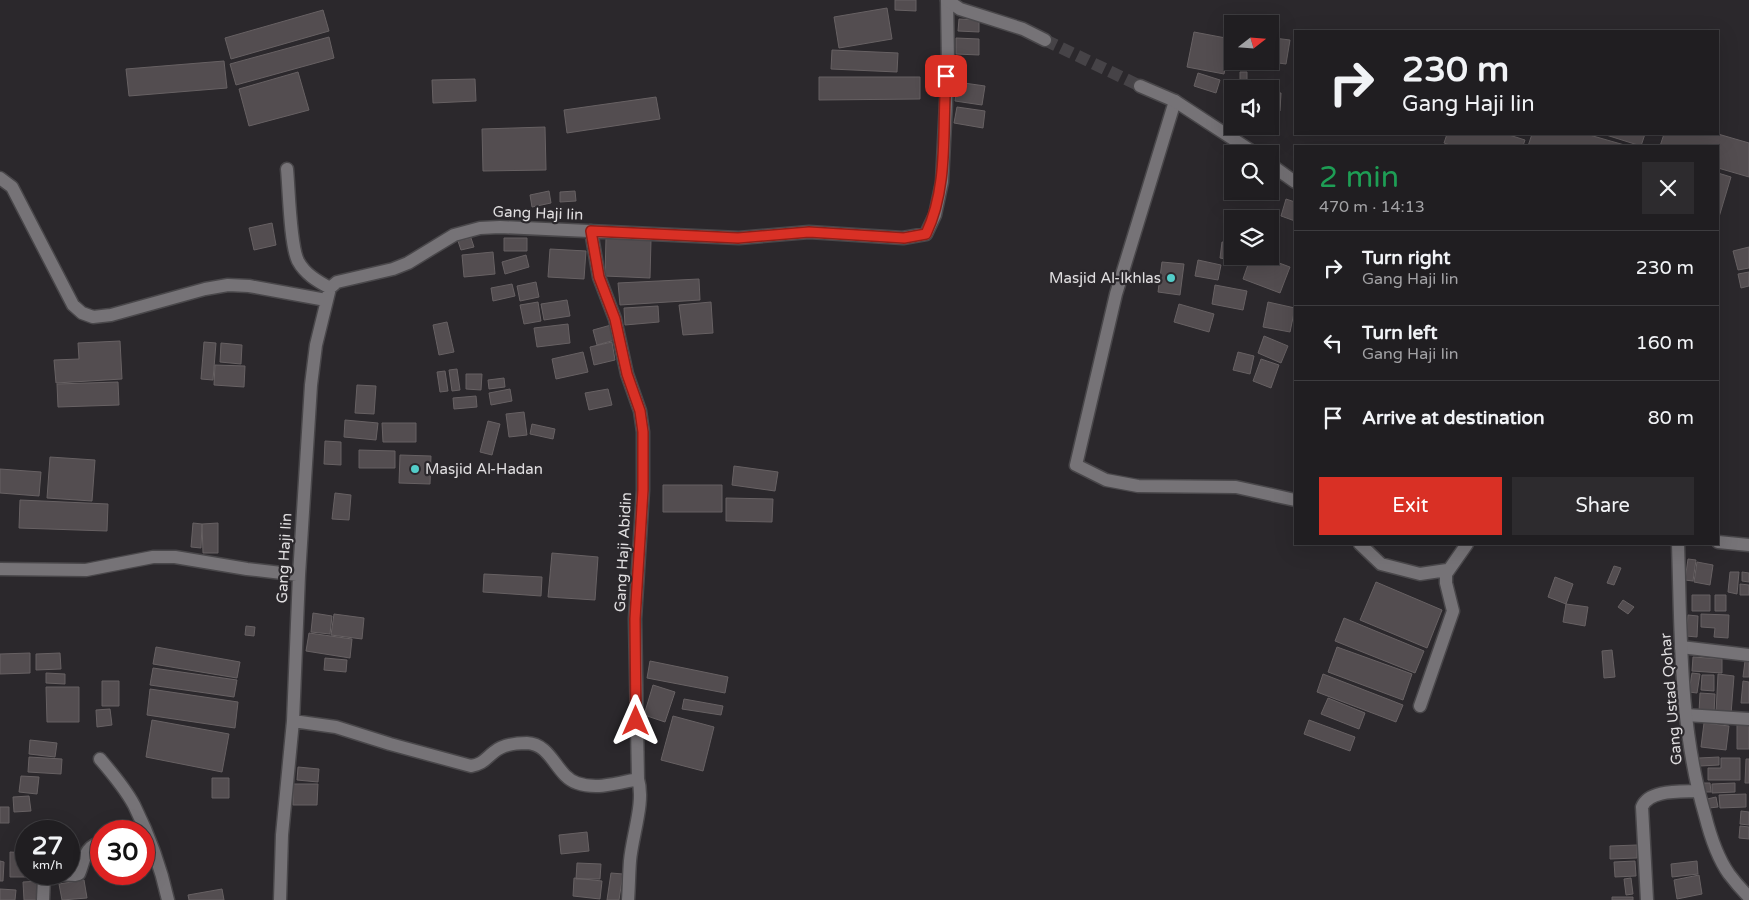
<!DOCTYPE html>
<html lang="en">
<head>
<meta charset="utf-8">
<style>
  body { margin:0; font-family:"Varela Round",sans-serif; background:#2d2b2e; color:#f1f3f6; height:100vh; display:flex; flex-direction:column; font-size:19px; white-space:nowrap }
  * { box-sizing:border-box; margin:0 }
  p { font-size:16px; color:#a2a2a5 }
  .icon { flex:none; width:28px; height:28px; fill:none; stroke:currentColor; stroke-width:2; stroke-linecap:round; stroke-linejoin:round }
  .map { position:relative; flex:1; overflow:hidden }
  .drawer { position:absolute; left:1294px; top:145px; width:425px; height:400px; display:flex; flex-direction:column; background:#201e21; border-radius:0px; box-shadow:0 5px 20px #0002,0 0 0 1px #3d3c3f }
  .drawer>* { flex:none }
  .top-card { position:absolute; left:1294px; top:30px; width:425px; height:105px; border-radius:0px; box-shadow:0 5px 20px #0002,0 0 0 1px #3d3c3f; background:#201e21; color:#f1f3f6; overflow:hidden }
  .needle { width:32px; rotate:73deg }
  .buttons { position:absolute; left:1224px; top:15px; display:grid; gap:10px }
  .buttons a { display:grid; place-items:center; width:55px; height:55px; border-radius:0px; background:#201e21; box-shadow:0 5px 20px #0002,0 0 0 1px #3d3c3f; font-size:25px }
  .speed { position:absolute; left:15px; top:820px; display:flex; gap:10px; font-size:25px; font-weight:700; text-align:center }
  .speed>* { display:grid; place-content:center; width:65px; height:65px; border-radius:50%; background:#201e21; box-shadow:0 5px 20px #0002,0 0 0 1px #3d3c3f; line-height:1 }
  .speed small { font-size:12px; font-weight:400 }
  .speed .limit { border:8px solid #d22; background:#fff; color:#111 }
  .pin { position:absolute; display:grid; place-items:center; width:42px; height:42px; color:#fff; margin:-21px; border-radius:10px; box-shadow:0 2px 8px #0006 }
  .me { position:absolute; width:55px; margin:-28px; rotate:0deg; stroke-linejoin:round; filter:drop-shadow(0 0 4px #0008) }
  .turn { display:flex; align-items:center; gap:18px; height:105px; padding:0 25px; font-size:22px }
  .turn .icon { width:65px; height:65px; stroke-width:2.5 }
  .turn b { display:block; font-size:35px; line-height:42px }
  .round { display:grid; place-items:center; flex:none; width:52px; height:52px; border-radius:0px; background:#2d2b2e }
  .summary { display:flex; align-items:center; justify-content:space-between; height:85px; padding:0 25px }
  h1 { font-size:30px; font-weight:600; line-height:38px; color:#1e9e55 }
  .primary-button { display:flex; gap:10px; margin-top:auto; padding:10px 25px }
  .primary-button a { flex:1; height:58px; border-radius:0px; background:#d93025; color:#fff; font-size:20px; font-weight:600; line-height:58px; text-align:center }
  .primary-button a+a { background:#2d2b2e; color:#f1f3f6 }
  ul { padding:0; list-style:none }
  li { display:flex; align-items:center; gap:15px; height:75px; padding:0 25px; border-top:1px solid #3d3c3f }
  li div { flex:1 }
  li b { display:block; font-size:19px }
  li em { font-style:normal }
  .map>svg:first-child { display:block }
</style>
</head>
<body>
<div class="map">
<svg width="1749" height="900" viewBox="0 0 1749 900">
  <rect width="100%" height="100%" fill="#2b282c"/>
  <path fill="#534d50" stroke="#676163" d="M895 0H916V11L895 10Z
    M887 8 892 39 839 48 834 17Z
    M323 10 329 31 231 59 225 38Z
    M959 19 979 20V32L958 31Z
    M1194 32 1231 39 1224 74 1187 67Z
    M329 37 334 58 236 85 230 64Z
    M956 38 979 39V55L956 54Z
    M1274 38 1290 40 1286 64 1271 62Z
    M832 50 898 53 897 72 831 69Z
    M224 61 227 88 129 96 126 69Z
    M298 72 309 110 249 126 239 89Z
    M1240 72H1247V85L1240 84Z
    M1198 73 1220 80 1216 93 1194 86Z
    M819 77H920V99L819 100Z
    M475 79 476 101 433 103 432 80Z
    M957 82 985 86 982 105 955 101Z
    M1270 92 1281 93 1280 111 1270 110Z
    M656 97 660 119 567 133 564 110Z
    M957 107 985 111 983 128 954 123Z
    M545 127 546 170 483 171 482 129Z
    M1447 134H1506L1525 140 1523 146H1453L1444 143Z
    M1532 134H1586L1628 146H1528Z
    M1603 134H1645L1641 146Z
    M1664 134H1718L1749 143V177L1718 168V146H1660Z
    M1718 173 1731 177 1719 217 1718 216Z
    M549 191 551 203 532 207 530 195Z
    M575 191 576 201 560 202V192Z
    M1286 199 1295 202V221L1281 216Z
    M272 223 276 245 254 250 249 228Z
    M471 238 474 247 461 250 458 241Z
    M504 238H527V251H504Z
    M606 238 651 240 650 278 605 276Z
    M1222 242 1232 243V260L1220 258Z
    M1749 247V268L1738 270 1733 251Z
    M550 249 586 251 584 279 548 277Z
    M493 252 495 274 464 277 462 255Z
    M526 255 529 267 505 274 502 262Z
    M1251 256H1260L1290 267 1280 293 1243 279Z
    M1198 260 1221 265 1218 280 1195 276Z
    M1162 262 1184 264 1180 295 1158 292Z
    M1749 272V286L1741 288 1738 274Z
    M699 279 700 300 620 305 618 283Z
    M536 282 539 297 520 301 517 286Z
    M512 284 515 296 493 301 491 288Z
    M1215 285 1247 291 1243 310 1212 304Z
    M567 300 570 316 544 320 541 304Z
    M538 302 541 321 524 324 520 305Z
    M711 302 713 333 683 335 679 305Z
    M1268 302 1295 308 1290 332 1263 327Z
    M1179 304 1214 314 1209 332 1174 322Z
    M658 306 659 322 625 325 624 308Z
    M447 322 454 352 439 355 433 325Z
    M568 324 570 343 537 347 534 328Z
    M611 325 615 340 597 345 593 330Z
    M1264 336 1288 346 1281 363 1258 353Z
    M120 341 122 379 56 383 54 360 79 359 78 343Z
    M204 342 216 343 213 380 201 379Z
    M612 342 615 360 594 365 590 347Z
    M221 343 242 345 241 364 220 362Z
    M583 352 588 372 556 379 552 359Z
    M1238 352 1254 356 1250 374 1233 370Z
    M1261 359 1279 365 1271 388 1253 381Z
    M215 365 245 366 244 387 214 385Z
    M457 369 460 390 452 391 449 370Z
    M445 371 448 391 440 392 437 372Z
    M466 374H482L481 390 466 389Z
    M504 378 505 387 489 389 488 380Z
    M118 382 119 405 58 407 57 384Z
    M357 385 376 386 374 414 355 413Z
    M510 389 512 401 491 405 489 393Z
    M608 389 612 405 589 410 585 393Z
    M476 396 477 407 454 409 453 398Z
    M524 412 527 435 509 437 506 414Z
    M345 420 378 423 376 440 344 437Z
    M488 421 500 424 492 455 480 452Z
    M382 423H416V442H383Z
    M532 424 555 429 553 439 530 434Z
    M325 441 341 442V465L324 464Z
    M359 450 395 451V468H359Z
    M400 455 431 456 430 484 399 483Z
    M50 457 95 460 92 501 47 498Z
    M734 466 778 472 775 491 732 485Z
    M0 469 41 472 39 496 0 493Z
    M663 485H722V512H663Z
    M335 493 351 495 349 520 332 519Z
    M726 498 773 499 772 522 726 521Z
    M20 500 108 504 107 531 19 528Z
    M193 523 202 524 201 548 191 547Z
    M218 523V553H203L202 524Z
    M552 553 598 557 595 600 548 597Z
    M1688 559 1696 560 1693 581 1685 580Z
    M1697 562 1713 565 1710 585 1694 582Z
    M1614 566 1621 568 1614 585 1607 583Z
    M1730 572H1739L1737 594 1728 592Z
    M1742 572 1749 573V582L1742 581Z
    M484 574 542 577 541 596 483 592Z
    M1555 577 1573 584 1566 604 1548 597Z
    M1376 582 1442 610 1427 648 1360 620Z
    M1740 584 1749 585V595H1740Z
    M1692 595H1710V611H1692Z
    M1715 595H1726V611H1715Z
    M1623 600 1634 607 1628 614 1618 607Z
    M1566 604 1588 607 1585 626 1563 622Z
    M313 613 332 616 330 634 311 632Z
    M334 614 364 618 362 639 331 635Z
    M1701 614 1729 615 1728 638 1714 637 1715 628 1701 627Z
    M1688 615 1698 616 1697 637 1686 636Z
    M1344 618 1424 651 1415 673 1335 641Z
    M246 626 255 627 254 636 245 635Z
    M309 633 352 639 350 658 306 651Z
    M156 647 240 662 237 678 153 664Z
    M1337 647 1412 674 1403 700 1328 672Z
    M1612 650 1615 677 1604 678 1602 651Z
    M30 653V673L0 674V654Z
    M60 653 61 669 36 670V654Z
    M1693 657 1722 659V673L1692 671Z
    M325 658 347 660 346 672 324 670Z
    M650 661 728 677 725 693 647 678Z
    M1745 661 1749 662V677H1743Z
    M153 668 237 680 234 697 150 685Z
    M46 673 65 674V684L46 683Z
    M1692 673 1700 674 1697 693 1689 692Z
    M1323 674 1403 705 1396 722 1317 692Z
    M1718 674 1734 676 1731 714 1716 713Z
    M1702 675H1714V691L1701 690Z
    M102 681H119V706H102Z
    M1743 681 1749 682V703H1741Z
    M653 685 675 692 665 722 644 715Z
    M46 687H79V722H47Z
    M150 689 238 702 235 728 147 715Z
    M1700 693 1715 694 1714 713 1699 712Z
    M1328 698 1365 713 1359 729 1321 714Z
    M684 699 723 706 721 715 682 709Z
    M110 709 112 725 97 727 96 710Z
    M673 716 714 727 703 771 661 760Z
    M152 720 229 734 222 772 146 757Z
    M1309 720 1355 737 1350 751 1304 734Z
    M1737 722 1749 723V749H1737Z
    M1704 723 1729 726 1726 750 1701 747Z
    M30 740 57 743 55 757 29 754Z
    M29 757 62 759 61 774 28 772Z
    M1719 757V765L1700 766 1699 758Z
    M1721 758H1740V780H1708V768H1721Z
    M1746 759H1749V783H1745Z
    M298 767 319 769 318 782 297 780Z
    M21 776 39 777 37 794 19 792Z
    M212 778H229V798H212Z
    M1704 783H1710L1711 792H1704Z
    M1735 783V792L1712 793V784Z
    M293 784H318L317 805H293Z
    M1746 794V807L1720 808 1719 795Z
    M29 796 31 811 14 812 13 797Z
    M1716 797 1718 807 1709 808 1707 799Z
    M0 807H9V823H0Z
    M1741 811 1749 812V825L1740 824Z
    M1740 826 1749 827V839L1739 838Z
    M587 832 589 851 561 854 559 835Z
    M1637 845V858L1610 859V846Z
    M10 852 26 853V874H29V877H10Z
    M0 861 4 862 3 881H0Z
    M1635 861 1636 876 1615 877 1614 862Z
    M1697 861 1698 874 1672 877 1671 864Z
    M577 863 601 864 600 879H576Z
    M611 873 623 874 619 900H607Z
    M1699 875 1702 894 1677 899 1674 880Z
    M574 878 602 881 600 899 573 896Z
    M1631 878 1633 894 1626 895 1624 879Z
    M84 880 87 898 62 900 59 884Z
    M40 881 41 900H24L23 882Z
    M0 889 16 890 15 900H0Z
    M222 889 224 900H189L188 895Z
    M1612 897H1633V900H1612Z"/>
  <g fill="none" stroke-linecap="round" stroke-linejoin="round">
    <path stroke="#464347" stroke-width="12" stroke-dasharray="12 6" stroke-linecap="butt" d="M1045 40 1140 86"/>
    <g stroke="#49474a" stroke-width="15">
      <path id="minor" d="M1175 101 1116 294 1076 465 1106 480 1138 486 1236 487 1295 500
        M287 169C289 190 290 245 298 261 305 274 317 281 330 288
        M0 178 12 187 73 305 82 313 93 317 111 315 205 289 228 285 249 286 326 300
        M1718 542 1749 545
        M1360 544 1381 564 1420 574 1447 570
        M0 569 86 570 153 557H175L247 569 299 575
        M1681 647 1749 655
        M1420 706 1453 611 1446 583V574L1467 544
        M1686 715 1749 719
        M293 721 336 727 390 744 471 766C483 764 485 759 494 752 502 745 516 743 527 743 552 744 556 776 577 783 597 790 618 783 638 779L635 619 643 490V432L640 411 627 374 615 319 599 277 591 231
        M100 759C112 773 125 788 134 805 149 835 161 868 168 900
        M55 874 75 875 79 874C85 860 84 846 101 843
        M43 900 44 878 48 875 54 874
        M280 900 282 835 293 721 299 575 311 385 316 345 330 288 337 282 393 269 408 263 454 235 480 228 500 227 739 238 809 232 903 238 926 234 935 215 942 182 948 62 947 0
        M628 900C629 887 629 874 630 861 632 836 645 802 638 779
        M1647 900 1642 807C1649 789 1682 792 1698 791"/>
    </g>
    <g stroke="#49474a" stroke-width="15">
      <path id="tertiary" d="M947 0 960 9 1023 29 1045 40
        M1140 86 1175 101 1256 154
        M1270 164 1295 182
        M1678 544C1681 634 1679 727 1705 815 1710 835 1717 857 1729 874 1735 882 1742 890 1749 897"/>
    </g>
    <use href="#minor" stroke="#767377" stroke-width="12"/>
    <use href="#tertiary" stroke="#767377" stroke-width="12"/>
  </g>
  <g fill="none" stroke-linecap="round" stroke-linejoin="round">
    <g stroke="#8d1f18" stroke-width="12">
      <path id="route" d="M636 721 635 619 643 490V432L640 411 627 374 615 319 599 277 591 231 738 238 809 232 904 238 926 234C949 186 942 129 946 76"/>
    </g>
    <use href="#route" stroke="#d93025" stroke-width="9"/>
  </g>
  <g fill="#53cdc9" stroke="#2b282c" stroke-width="2">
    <circle cx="1171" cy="278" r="5"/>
    <circle cx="415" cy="469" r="5"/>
  </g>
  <g text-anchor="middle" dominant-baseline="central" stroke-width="4.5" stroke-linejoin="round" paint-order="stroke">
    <g font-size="15" fill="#e1dfe1" stroke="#2b282c">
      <text transform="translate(538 213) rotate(2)">Gang Haji Iin</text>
      <text transform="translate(623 552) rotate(-87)">Gang Haji Abidin</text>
      <text transform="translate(284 558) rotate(-87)">Gang Haji Iin</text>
      <text transform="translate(1671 699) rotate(-95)">Gang Ustad Qohar</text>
    </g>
    <g font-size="15" fill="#e1dfe1" stroke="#2b282c" text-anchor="end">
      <text x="1161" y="278">Masjid Al-Ikhlas</text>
      <text x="425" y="469" text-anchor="start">Masjid Al-Hadan</text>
    </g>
  </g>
</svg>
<div class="buttons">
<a><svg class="needle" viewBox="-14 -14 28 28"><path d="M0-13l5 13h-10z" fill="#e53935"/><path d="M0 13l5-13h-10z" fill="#a2a2a5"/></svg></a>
<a><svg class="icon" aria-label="sound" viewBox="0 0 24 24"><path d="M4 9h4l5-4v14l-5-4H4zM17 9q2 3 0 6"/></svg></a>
<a><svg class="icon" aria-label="search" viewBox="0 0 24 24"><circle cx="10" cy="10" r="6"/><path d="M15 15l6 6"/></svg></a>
<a><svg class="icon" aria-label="layers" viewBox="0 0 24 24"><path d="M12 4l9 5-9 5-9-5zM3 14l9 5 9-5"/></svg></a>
</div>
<div class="speed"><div>27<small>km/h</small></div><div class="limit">30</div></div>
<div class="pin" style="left:946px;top:76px;background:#d93025"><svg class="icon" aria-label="arrive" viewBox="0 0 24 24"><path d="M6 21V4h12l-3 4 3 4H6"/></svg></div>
<svg class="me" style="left:636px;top:721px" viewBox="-20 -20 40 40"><path d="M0-17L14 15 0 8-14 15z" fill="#d93025" stroke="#fff" stroke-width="4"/></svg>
<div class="top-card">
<div class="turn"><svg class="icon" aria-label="right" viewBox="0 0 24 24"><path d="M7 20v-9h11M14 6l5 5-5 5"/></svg><div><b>230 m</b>Gang Haji Iin</div></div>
</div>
<section class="drawer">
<div class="summary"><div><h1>2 min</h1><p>470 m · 14:13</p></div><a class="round"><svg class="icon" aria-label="close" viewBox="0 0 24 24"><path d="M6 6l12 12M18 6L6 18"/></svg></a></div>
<ul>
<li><svg class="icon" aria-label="right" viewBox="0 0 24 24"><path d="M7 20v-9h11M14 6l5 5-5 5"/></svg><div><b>Turn right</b><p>Gang Haji Iin</p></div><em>230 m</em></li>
<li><svg class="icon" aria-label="left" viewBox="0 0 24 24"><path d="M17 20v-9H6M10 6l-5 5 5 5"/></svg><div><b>Turn left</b><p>Gang Haji Iin</p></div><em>160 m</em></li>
<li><svg class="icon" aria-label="arrive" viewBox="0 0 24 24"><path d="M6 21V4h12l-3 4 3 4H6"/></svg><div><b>Arrive at destination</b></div><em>80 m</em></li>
</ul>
<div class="primary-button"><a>Exit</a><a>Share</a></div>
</section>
</div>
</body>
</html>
